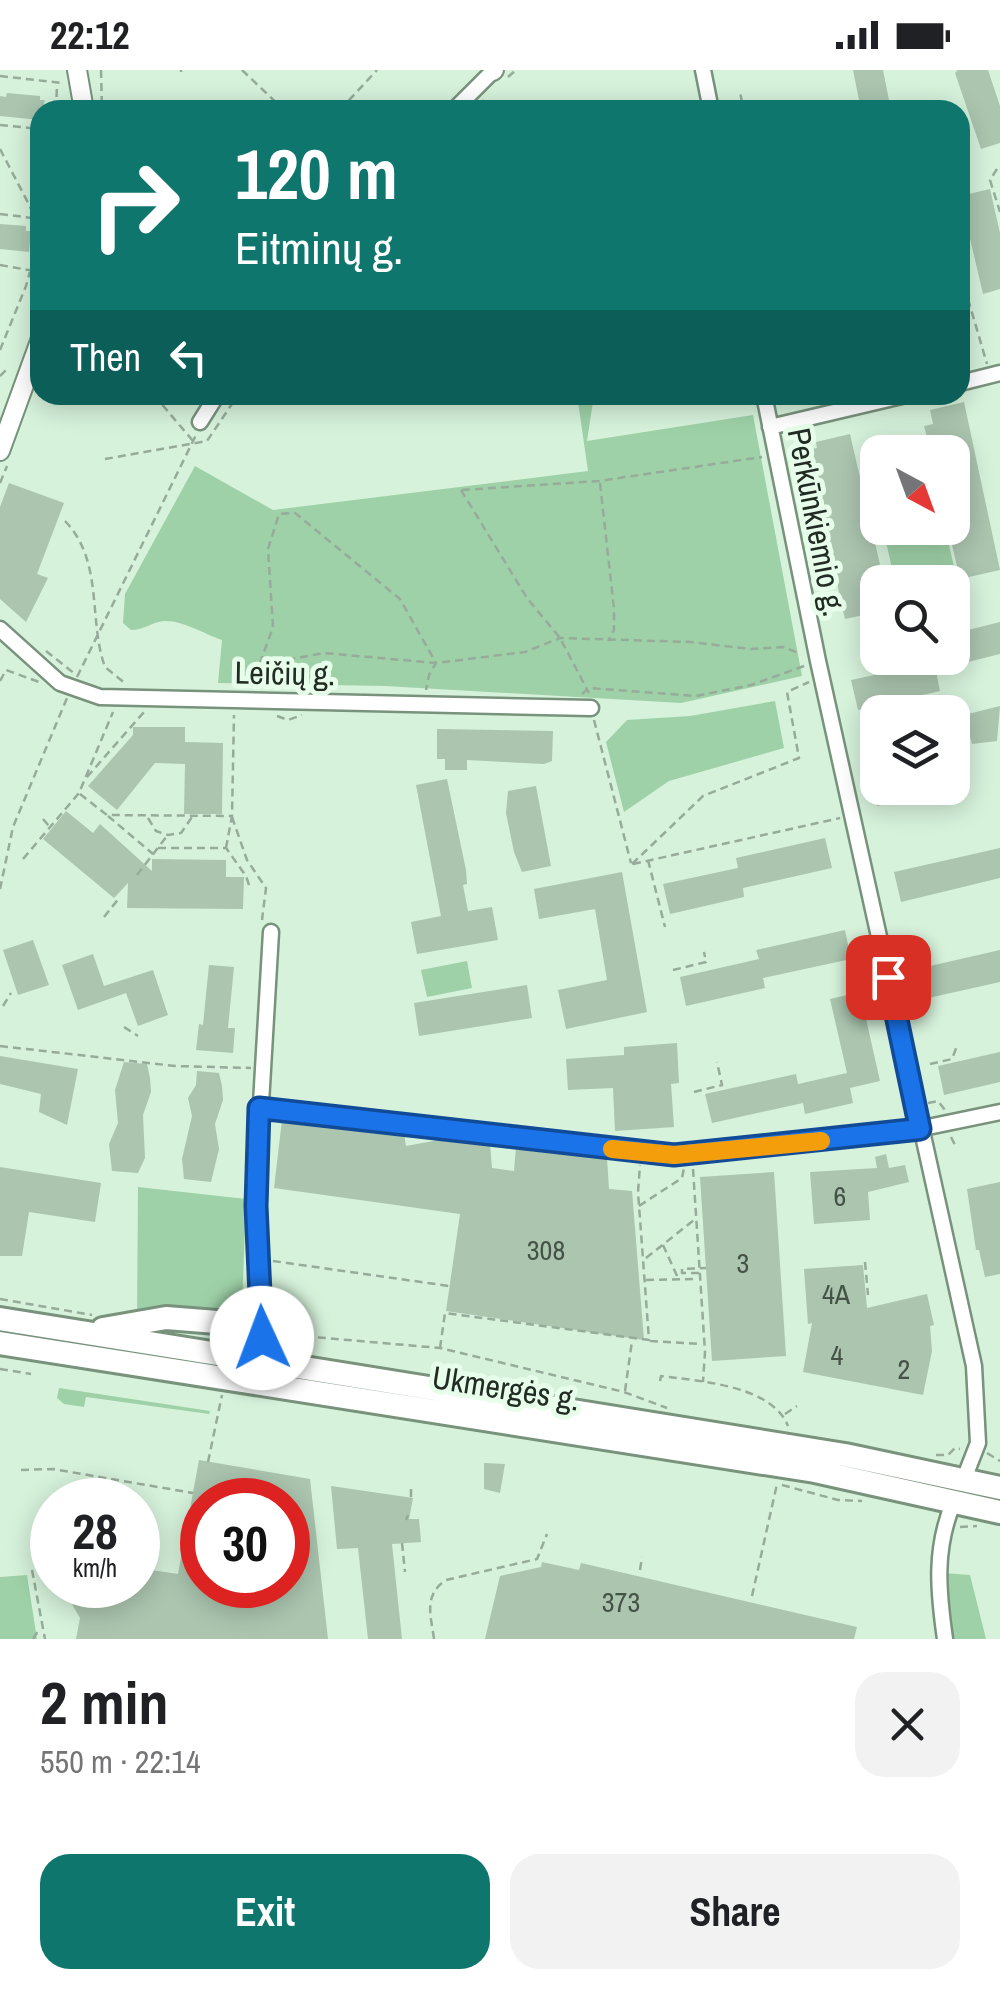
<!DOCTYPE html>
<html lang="en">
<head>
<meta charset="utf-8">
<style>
  body { margin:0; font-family:"Archivo Narrow",sans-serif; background:#f2f2f2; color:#202124; height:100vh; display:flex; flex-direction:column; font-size:38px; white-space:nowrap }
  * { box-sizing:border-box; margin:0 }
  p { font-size:32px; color:#757577 }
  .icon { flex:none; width:55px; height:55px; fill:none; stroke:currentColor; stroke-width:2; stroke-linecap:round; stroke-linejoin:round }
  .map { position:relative; height:1569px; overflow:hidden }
  .side { display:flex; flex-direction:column; background:#fff; flex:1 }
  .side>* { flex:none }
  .top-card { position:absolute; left:30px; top:30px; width:940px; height:305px; border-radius:30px; box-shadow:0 5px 25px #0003; background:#0f766e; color:#fff; overflow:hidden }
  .needle { width:65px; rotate:139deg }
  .fabs { position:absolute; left:860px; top:365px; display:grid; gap:20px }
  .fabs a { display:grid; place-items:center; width:110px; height:110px; border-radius:20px; background:#fff; box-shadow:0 5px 25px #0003; font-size:50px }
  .speed { position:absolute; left:30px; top:1408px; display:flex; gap:20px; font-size:50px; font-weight:700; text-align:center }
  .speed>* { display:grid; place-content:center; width:130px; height:130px; border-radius:50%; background:#fff; box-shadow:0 5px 25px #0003; line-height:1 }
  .speed small { font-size:25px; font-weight:400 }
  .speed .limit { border:15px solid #d22; background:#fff; color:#111 }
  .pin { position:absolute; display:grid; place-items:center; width:85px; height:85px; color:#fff; margin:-42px; border-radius:20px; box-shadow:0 5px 15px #0006 }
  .me { position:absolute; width:110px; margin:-55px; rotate:358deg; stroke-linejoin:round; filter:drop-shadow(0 0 8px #0008) }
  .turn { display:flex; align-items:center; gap:35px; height:210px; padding:0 40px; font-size:45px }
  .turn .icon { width:130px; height:130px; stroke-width:2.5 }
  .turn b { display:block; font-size:70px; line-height:85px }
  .then { display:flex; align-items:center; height:95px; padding:0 40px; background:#0003; gap:20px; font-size:38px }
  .round { display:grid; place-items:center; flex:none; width:105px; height:105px; border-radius:30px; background:#f2f2f2 }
  .head { display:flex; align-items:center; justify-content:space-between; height:170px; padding:0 40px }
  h1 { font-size:60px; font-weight:700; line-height:75px }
  .action { display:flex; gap:20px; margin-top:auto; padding:20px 40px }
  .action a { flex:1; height:115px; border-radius:30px; background:#0f766e; color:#fff; font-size:40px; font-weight:700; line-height:115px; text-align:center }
  .action a+a { background:#f2f2f2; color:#202124 }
  .status { display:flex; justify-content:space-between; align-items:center; height:70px; padding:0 50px; background:#fff; direction:ltr }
  .status svg { height:28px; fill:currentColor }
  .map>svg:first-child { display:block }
</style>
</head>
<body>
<div class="status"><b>22:12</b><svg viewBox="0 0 49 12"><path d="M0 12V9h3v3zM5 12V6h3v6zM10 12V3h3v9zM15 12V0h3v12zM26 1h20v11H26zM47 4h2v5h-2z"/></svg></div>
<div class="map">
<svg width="1000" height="1569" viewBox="0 0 1000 1569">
  <rect width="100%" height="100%" fill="#d6f2db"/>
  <path fill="#9ed1a7" d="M577 325H594L587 371 753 345 802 606 681 633 385 616 218 613 222 570C205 564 182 550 164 551 152 552 144 560 131 560L123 553 125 524 195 396 273 440 588 401Z
    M883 458H945L956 505 925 512H895Z
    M775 631 784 678 669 711 624 742 606 672 627 650 690 646Z
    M467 891 472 918 427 927 421 900Z
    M138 1117 246 1129 242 1239 237 1243 137 1247Z
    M59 1318 210 1341 209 1344 86 1327 84 1337 64 1334 57 1328Z
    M944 1503 970 1505 986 1569H951Z
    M27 1505 37 1569H0V1507Z"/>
  <path fill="#abc5af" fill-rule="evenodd" d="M853 0H883L891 40H861Z
    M958 0H988L1000 36V73L981 79 955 3Z
    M7 23 40 26V30H45L40 50 0 46V26L6 27Z
    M990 119 1000 163V219L983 224 960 126Z
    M0 154 26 156V161H31L29 182 0 179Z
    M964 332 1000 500 960 509 948 458H952V382H931L924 356 933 354 930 340Z
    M850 364 884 512H878V542L845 549 807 380 817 378 816 372Z
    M9 413 64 433 37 504 48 508 26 552 0 529V437Z
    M1000 552V584L952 596V564Z
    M934 592 940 621 858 640 851 610Z
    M1000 636 997 671 972 674 964 645Z
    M133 657H185V672L223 673 222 744H184L185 694 155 693 117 740 88 716 133 665Z
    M437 659 553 661 552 691 544 694 467 690V700H445V689H437Z
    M447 709 466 800 467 814 463 815 468 841 492 837 498 870 417 884 411 852 441 846 416 715Z
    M536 716 551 796 522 802 514 782 506 743 508 721Z
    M873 718H943L944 722 877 736Z
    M66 741 93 763 100 754 152 801V789L226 790V807H244L243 839 127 838 128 813 114 828 43 769Z
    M825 768 832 798 743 818 744 827 670 844 663 814 738 798 736 788Z
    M1000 778V808L901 832 894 802Z
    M622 802 647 942 566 959 558 920 607 910 595 839 539 849 534 819Z
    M845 860 851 889 763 908 765 918 686 936 680 907 759 889 756 880Z
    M33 870 49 915 18 925 3 880Z
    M1000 880V912L924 929 917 899Z
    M93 884 104 916 153 900 168 945 138 956 126 923 78 940 62 895Z
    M209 895 234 897 228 958H235L233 983 196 980 199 954 203 955Z
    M527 915 532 948 419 966 414 933Z
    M860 922 880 1011 850 1018 853 1033 805 1044 803 1033 712 1053 705 1024 796 1004 798 1014 847 1003 830 929Z
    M677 973 679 1013 671 1014 674 1057 615 1061 613 1018 568 1020 566 989 624 985V977Z
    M1000 982V1012L944 1025 938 996Z
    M0 986 78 999 67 1055 39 1042 41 1024 0 1014Z
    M124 992 147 994 150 1008 151 1022 143 1045 145 1088 138 1103 112 1101 109 1074 118 1053 115 1020Z
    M197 1001 219 1003 222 1016 223 1030 215 1054 219 1079 211 1112 184 1109 182 1089 192 1046 188 1028 196 1015Z
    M282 1050 404 1064 406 1076 444 1069 490 1074 492 1098 514 1101 516 1077 607 1088 609 1119 632 1121 644 1270 446 1241 460 1144 274 1118Z
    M886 1084 889 1098 905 1095 909 1112 868 1122 870 1150 814 1154 810 1102 877 1098 875 1087Z
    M0 1097 101 1113 95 1152 29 1142 22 1186H0Z
    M774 1102 786 1286 712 1291 700 1107Z
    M1000 1112V1204L985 1207 979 1180H976L967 1119Z
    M863 1195 867 1238 927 1224 934 1255 930 1256 932 1281 923 1325 803 1302 812 1253 808 1254 804 1199Z
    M199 1390 310 1409 328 1569H76L80 1548 73 1536 70 1515H138V1498L178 1504ZM202 1430H288V1515H202Z
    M484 1393 505 1394 500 1423 484 1419Z
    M331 1416 413 1428 409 1449H419L421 1472 392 1474 402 1569H368L358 1478 337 1479Z
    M542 1492 579 1500 581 1493 857 1557 854 1569H485L500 1506 541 1497Z"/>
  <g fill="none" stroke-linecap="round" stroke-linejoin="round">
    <g stroke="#78927c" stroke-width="19">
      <path id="minor" d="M703 0 711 40
        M454 40 493 1
        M960 313 1000 303
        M764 325 818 591 974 1296 978 1373 964 1409
        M200 352 217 325
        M770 357 906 325
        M0 559 60 613 100 627 591 638
        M259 1037 674 1085 899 1063 1000 1042
        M258 1289 262 1268 255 1136 271 862
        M945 1569C938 1520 934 1478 954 1431"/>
    </g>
    <g stroke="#78927c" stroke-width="22">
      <path id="tertiary" d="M77 0 84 40
        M493 1 494 0
        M0 381 40 271"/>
    </g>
    <g stroke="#78927c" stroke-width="28">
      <path id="trunk" d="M0 1249 845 1385 1000 1418
        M103 1259 166 1248 242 1254 260 1227
        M0 1273 815 1401 1000 1442"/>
    </g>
    <path stroke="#96ab9a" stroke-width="2.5" stroke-dasharray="8 5" stroke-linecap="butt" d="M101 0 102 40
      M242 0 284 40
      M181 2V0
      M0 6 62 13
      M508 7 516 0
      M483 33 491 40
      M735 39 743 37 740 22
      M56 40 57 15
      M340 40 377 0
      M382 40 442 36
      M475 40 484 30
      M0 55 40 59
      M0 79 36 148
      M997 99 990 110 1000 142
      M0 144 40 149
      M0 195 40 202
      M968 229 987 294
      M0 280 26 216 40 165
      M0 306 8 298
      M154 325 193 371
      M789 382 801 378
      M105 389 207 371 238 325
      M0 413 7 396
      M600 413 614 539V560L608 571
      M461 420 527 528 560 568 589 623
      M462 420 599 411 762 387
      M65 451C104 491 88 551 105 597L126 614
      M46 581 75 604
      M77 607 197 363
      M254 610 286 590 324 583 436 593 525 582 560 568 690 572 751 579 783 577 801 584
      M0 611 6 600 39 612
      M247 615 254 610 273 557 268 479 279 444 295 443 400 529 436 593 429 605 426 620
      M582 624 589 618 696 626 751 615 807 595
      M277 646 288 650 302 645
      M594 650 631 793
      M87 707 144 642
      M80 724 107 745 232 746
      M108 746 153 784
      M232 747 247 790 266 818 262 850
      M148 748 156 761 168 765 181 763 192 747
      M43 749 49 756
      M158 778H226L246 806 250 818
      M226 778 232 746 234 645
      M23 789 79 723 113 642
      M648 790 665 857
      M632 794 703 726 799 688 787 622 809 612
      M633 794 840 748
      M137 805 167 766
      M0 819 13 757 67 628
      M104 847 120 827
      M673 900 706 892 704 882
      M3 936 11 923
      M124 957 138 966
      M0 976 175 996 251 998
      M930 994 952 989 957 976
      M694 1022 722 1015 717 992
      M928 1033 938 1031 945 1040
      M951 1067 956 1077
      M693 1099 705 1282 703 1312
      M639 1136 682 1108 684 1098
      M663 1175 678 1208
      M646 1188 694 1150
      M273 1191 449 1216
      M865 1192 868 1225
      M646 1210 698 1209
      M0 1229 92 1245
      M276 1259 280 1272 287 1276
      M279 1264 440 1278 624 1322 667 1338
      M650 1271 702 1274
      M440 1278 445 1243 649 1270 638 1122 640 1095
      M0 1299 31 1304
      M660 1311 661 1306C698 1311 772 1315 788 1356
      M625 1321 632 1271
      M785 1344 797 1336
      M987 1383 1000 1391
      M936 1385H948L955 1378 960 1379
      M208 1392 222 1325
      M21 1400 53 1399 193 1423
      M782 1415 838 1430 862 1431
      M411 1427V1416
      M406 1450 408 1445
      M960 1457 977 1456
      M402 1473 405 1502
      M32 1500 45 1569
      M640 1500 642 1487
      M752 1526 777 1414
      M33 1569 40 1558
      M434 1569C431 1546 423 1525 446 1510L537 1489 547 1464"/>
    <use href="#minor" stroke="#fff" stroke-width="14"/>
    <use href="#tertiary" stroke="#fff" stroke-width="18"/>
    <use href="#trunk" stroke="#fff" stroke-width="22"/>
    <path stroke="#96ab9a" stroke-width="2.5" stroke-dasharray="8 5" stroke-linecap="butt" d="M699 1203H682V1199L706 1198"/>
  </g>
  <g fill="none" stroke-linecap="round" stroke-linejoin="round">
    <g stroke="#114b97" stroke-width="25">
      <path id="route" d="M262 1268 256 1136 259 1038 674 1085 920 1059 888 907"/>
    </g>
    <use href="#route" stroke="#1a73e8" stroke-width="18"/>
    <path stroke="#f59e0b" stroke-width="18" d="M612 1079 674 1085 821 1071"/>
  </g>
  <g text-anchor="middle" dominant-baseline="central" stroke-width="10" stroke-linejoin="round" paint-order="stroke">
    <g font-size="28" fill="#445247">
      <text x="840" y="1126">6</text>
      <text x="546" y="1180">308</text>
      <text x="743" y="1193">3</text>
      <text x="836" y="1224">4A</text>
      <text x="837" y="1285">4</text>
      <text x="904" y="1299">2</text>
      <text x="621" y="1532">373</text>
    </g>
    <g font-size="32" fill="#222c24" stroke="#e7feeb">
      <text transform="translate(817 452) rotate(79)">Perkūnkiemio g.</text>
      <text transform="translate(285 603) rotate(1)">Leičių g.</text>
      <text transform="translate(506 1318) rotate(9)">Ukmergės g.</text>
    </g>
  </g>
</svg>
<div class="fabs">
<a><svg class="needle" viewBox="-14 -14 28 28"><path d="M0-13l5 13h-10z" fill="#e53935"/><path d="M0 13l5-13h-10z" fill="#757577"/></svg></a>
<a><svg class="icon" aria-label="search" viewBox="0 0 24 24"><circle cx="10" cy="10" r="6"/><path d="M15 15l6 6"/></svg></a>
<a><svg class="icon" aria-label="layers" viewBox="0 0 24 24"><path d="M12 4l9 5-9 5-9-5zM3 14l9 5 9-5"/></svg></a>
</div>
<div class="speed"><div>28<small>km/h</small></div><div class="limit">30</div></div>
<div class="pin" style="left:888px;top:907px;background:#d93025"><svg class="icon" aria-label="arrive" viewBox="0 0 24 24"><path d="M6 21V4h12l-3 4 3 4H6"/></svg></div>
<svg class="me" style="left:262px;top:1268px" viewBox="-20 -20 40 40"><circle r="19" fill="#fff"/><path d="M0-13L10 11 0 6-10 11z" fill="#1a73e8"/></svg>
<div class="top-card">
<div class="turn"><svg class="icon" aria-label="right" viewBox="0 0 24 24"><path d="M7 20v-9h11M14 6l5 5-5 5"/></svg><div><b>120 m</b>Eitminų g.</div></div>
<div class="then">Then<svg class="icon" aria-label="left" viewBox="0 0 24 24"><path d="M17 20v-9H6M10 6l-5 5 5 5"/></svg></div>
</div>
</div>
<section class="side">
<div class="head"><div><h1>2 min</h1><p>550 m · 22:14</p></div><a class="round"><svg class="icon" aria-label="close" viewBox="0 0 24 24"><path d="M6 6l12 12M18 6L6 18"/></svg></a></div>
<div class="action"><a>Exit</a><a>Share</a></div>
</section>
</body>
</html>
